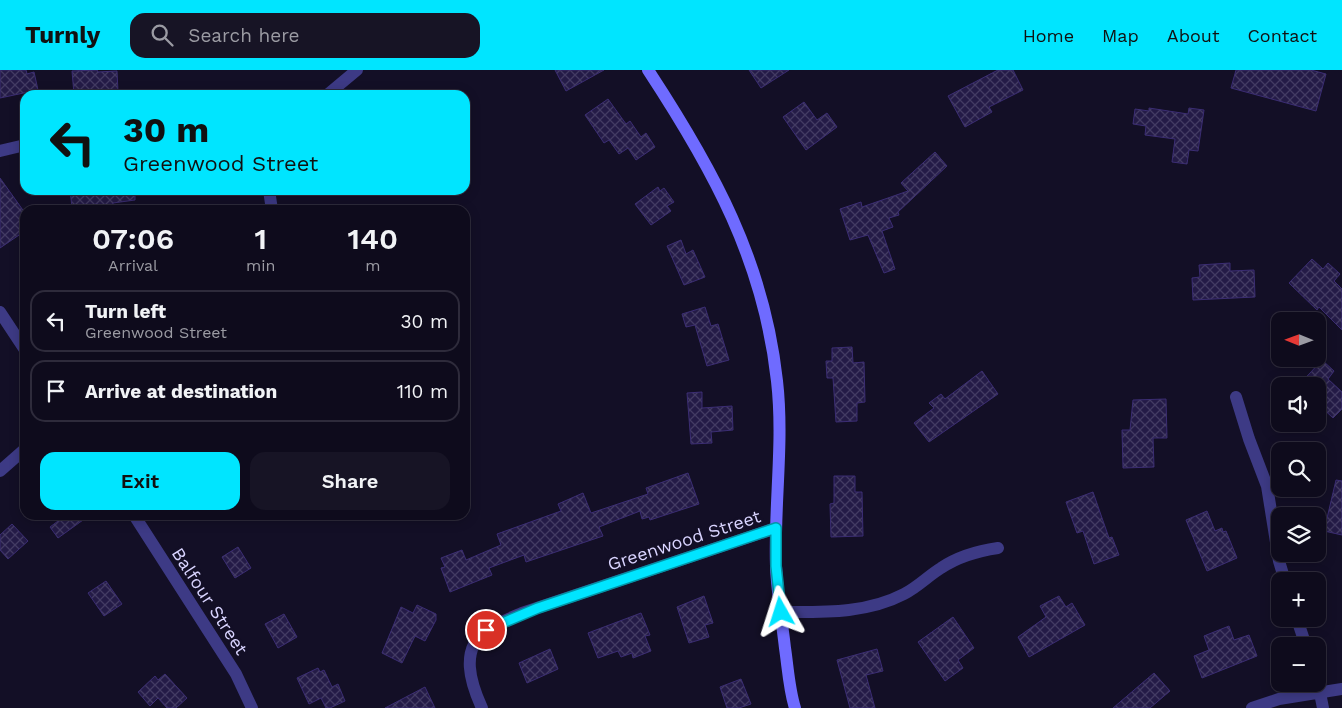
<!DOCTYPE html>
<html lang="en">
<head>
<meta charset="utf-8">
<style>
  body { margin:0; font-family:"Work Sans",sans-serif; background:#171425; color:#f1f3f6; height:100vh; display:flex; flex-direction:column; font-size:19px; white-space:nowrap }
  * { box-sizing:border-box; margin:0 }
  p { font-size:16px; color:#9b9ba3 }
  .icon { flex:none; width:28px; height:28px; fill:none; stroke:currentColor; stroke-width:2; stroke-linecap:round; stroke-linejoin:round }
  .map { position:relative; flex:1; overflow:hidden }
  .details { position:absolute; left:20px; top:135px; width:450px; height:315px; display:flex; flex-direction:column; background:#0e0b1c; border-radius:15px; box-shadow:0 2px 12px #0003,0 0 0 1px #2e2b3b }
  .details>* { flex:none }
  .hud { position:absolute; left:20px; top:20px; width:450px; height:105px; border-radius:15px; box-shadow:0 2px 12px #0003,0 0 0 1px #2e2b3b; background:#00e5ff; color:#111; overflow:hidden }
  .needle { width:32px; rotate:271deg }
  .fabs { position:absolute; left:1271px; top:242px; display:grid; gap:10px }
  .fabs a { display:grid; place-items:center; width:55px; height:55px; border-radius:10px; background:#0e0b1c; box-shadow:0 2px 12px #0003,0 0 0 1px #2e2b3b; font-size:25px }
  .pin { position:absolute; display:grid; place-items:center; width:42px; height:42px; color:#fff; margin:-21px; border:2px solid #fff; border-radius:50%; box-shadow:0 1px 5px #0007 }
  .me { position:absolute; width:55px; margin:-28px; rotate:354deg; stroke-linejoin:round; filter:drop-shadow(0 0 4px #0008) }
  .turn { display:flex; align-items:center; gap:18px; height:105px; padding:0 20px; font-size:22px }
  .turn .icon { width:65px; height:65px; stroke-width:2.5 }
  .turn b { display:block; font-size:35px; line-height:42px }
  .eta { display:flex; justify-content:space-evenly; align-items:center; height:85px; text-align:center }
  .eta b { font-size:30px; font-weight:600; line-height:35px }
  .button { display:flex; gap:10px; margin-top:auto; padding:10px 20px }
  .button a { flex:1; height:58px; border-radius:15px; background:#00e5ff; color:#111; font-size:20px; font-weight:600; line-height:58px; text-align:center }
  .button a+a { background:#171425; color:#f1f3f6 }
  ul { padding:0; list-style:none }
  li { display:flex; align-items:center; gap:15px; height:62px; margin:0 10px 8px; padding:0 10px; border:2px solid #2e2b3b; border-radius:15px }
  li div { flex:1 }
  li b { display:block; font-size:19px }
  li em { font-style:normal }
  header { display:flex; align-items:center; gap:30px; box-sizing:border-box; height:70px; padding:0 25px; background:#00e5ff; color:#111 }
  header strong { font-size:24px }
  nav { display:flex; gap:28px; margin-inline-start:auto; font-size:18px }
  .search { width:350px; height:45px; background:#171425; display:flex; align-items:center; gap:12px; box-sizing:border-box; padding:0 18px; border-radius:15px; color:#9b9ba3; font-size:19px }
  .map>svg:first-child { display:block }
</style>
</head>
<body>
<header>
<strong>Turnly</strong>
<div class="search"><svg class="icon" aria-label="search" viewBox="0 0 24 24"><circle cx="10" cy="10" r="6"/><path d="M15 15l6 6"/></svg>Search here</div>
<nav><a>Home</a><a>Map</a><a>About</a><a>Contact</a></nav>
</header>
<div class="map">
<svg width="1342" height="638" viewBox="0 0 1342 638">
  <defs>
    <pattern id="building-cross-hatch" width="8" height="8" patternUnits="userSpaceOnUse" patternTransform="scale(1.25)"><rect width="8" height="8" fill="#241b47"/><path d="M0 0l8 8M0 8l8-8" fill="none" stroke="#433b63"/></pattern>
  </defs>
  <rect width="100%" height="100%" fill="#130f26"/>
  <path fill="url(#building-cross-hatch)" stroke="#3b2d73" d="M0 0H26L27 4 34 2 38 20 0 28Z
    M97 0 98 2 117 1 118 22 74 24 72 1Z
    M555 0H604L566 21Z
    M749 0H789L761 18Z
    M998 0H1013L1023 20 989 37 992 42 965 57 948 26Z
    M1236 0H1311L1326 4 1316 41 1231 18Z
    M608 29 626 54 630 51 641 67 646 63 655 77 636 90 628 78 619 84 609 70 604 73 585 45Z
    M804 32 817 50 827 43 837 57 806 80 783 47Z
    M1149 38 1188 44 1189 38 1204 40 1198 81 1189 80 1187 94 1172 92 1175 69 1145 65 1146 56 1133 54 1135 39 1149 41Z
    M935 82 947 96 898 142 899 145 889 148 893 157 882 161 895 199 884 203 868 165 850 170 840 139 861 132 862 137 908 121 901 113Z
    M0 108 25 143V161L0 178Z
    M658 117 660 121 664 118 674 132 667 136 671 141 651 155 635 134Z
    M70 120H135V130L113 133V140H98V134L72 137Z
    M681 170 686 184 693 180 705 207 684 215 667 176Z
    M1312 189 1323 199 1328 193 1340 204 1334 211 1342 219V260L1319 237 1317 240 1289 213Z
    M1230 193V201L1254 200 1255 227 1193 230 1192 208 1200 207 1199 195Z
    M705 237 711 256 718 254 729 290 707 296 695 255 686 257 682 244Z
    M852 277 853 293 864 292 865 332 857 333V351L836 352 833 308H827L826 291H832V278Z
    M1322 290 1334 301 1328 309 1342 322V339L1333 348 1318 334V316H1298Z
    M982 301 998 324 929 372 914 353 934 338 929 333 941 324 945 329Z
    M702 322V338L732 336 733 360 711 362 712 373 691 374 687 323Z
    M1166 329 1167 368H1153L1154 397 1123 398 1122 360H1130L1133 330Z
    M688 403 699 434 650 450 649 447 642 449 640 441 599 457 603 466 526 492 524 485 489 498 492 505 450 522 441 498 445 497 441 488 462 480 466 490 501 475 497 464 561 441 558 434 583 423 591 443 648 424 646 418Z
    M834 406H855V422H862L863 466 831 467 830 434 834 433Z
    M1336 410 1342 411V465L1324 461Z
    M1093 422 1109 468 1112 467 1119 485 1094 494 1083 461 1077 463 1066 432Z
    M1207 441 1215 461 1222 458 1223 462 1226 461 1237 488 1207 501 1186 450Z
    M66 445H90L58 468 50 457Z
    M12 454 28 471 8 489 0 480V465Z
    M238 477 251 498 235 508 222 487Z
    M106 511 122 534 104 546 88 523Z
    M704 526 713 553 705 555 709 567 689 573 677 537Z
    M1059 526 1066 537 1072 533 1085 555 1029 587 1018 567 1046 547 1040 536Z
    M417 535 436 544V550L425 571 415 566 402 593 382 583 401 537 413 543Z
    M641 543 650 565 645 566 651 581 633 588 632 583 621 587 618 581 598 588 588 563Z
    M284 544 297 567 278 578 265 554Z
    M953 547 974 578 958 590 963 598 945 611 918 572Z
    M1229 556 1234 570 1249 565 1257 586 1202 608 1194 586 1209 580 1204 566Z
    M550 579 558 599 527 613 519 593Z
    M877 579 883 601 866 605 875 638H850L837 590Z
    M318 598 320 602 324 600 332 617 338 614 345 631 330 638H326L321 628 309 634 297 608Z
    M1154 603 1170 621 1150 638H1113Z
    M165 604 187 628 176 638H167L158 628 150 636 138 622 155 606 158 610Z
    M741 609 751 634 739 638H727L720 617Z
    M425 617 435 638H385Z"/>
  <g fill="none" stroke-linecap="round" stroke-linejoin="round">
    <path stroke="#3d3a85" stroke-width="12" d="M327 25 357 0
      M0 81 25 75
      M269 120 272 140
      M0 242 25 280
      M1236 327 1249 369 1267 416 1279 491 1285 511
      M0 401 25 379
      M134 445 236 604 252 638
      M781 542C822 542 866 544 904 524 918 517 928 506 941 498 959 486 977 481 998 478
      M1297 549 1306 576
      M1318 613 1323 638
      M482 638C471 614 459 579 487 560 497 553 511 548 522 543L776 458
      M1252 638 1279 629 1342 619"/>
    <path stroke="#6f6bff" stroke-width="12" d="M648 0C713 99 764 191 777 311 784 372 774 434 776 496 777 523 782 551 785 578 788 598 789 619 795 638"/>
  </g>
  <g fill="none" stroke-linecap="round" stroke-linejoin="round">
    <g stroke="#0095a6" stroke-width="12">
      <path id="route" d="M486 560 538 538 776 458V496L781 542"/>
    </g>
    <use href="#route" stroke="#00e5ff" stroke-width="9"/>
  </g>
  <g text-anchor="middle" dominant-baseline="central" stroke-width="5" stroke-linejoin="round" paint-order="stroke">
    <g font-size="18" fill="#d9d4ff" stroke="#130f26">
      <text transform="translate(684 470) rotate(-18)">Greenwood Street</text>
      <text transform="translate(210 531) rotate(57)">Balfour Street</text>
    </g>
  </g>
</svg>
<div class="fabs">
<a><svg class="needle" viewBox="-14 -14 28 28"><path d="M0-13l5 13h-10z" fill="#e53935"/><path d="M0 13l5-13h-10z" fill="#9b9ba3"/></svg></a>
<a><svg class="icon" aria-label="sound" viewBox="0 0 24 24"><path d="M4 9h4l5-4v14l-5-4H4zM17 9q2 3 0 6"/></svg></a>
<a><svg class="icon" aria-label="search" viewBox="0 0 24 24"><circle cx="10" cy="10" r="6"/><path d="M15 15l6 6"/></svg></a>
<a><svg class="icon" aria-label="layers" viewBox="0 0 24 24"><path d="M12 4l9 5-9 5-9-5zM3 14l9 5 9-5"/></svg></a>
<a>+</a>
<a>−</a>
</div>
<div class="pin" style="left:486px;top:560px;background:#d93025"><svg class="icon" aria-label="arrive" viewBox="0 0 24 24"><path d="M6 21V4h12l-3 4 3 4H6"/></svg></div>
<svg class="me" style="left:781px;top:542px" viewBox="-20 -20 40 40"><path d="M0-17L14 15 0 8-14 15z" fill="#00e5ff" stroke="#fff" stroke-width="4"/></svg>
<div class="hud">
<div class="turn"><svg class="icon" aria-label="left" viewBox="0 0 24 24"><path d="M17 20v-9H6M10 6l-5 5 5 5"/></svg><div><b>30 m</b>Greenwood Street</div></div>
</div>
<section class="details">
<div class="eta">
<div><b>07:06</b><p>Arrival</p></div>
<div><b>1</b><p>min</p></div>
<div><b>140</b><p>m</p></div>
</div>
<ul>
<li><svg class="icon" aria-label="left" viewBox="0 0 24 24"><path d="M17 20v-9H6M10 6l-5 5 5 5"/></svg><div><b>Turn left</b><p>Greenwood Street</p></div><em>30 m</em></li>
<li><svg class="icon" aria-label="arrive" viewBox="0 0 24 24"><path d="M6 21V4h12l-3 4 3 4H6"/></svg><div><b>Arrive at destination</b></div><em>110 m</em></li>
</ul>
<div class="button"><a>Exit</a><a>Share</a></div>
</section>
</div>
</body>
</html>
